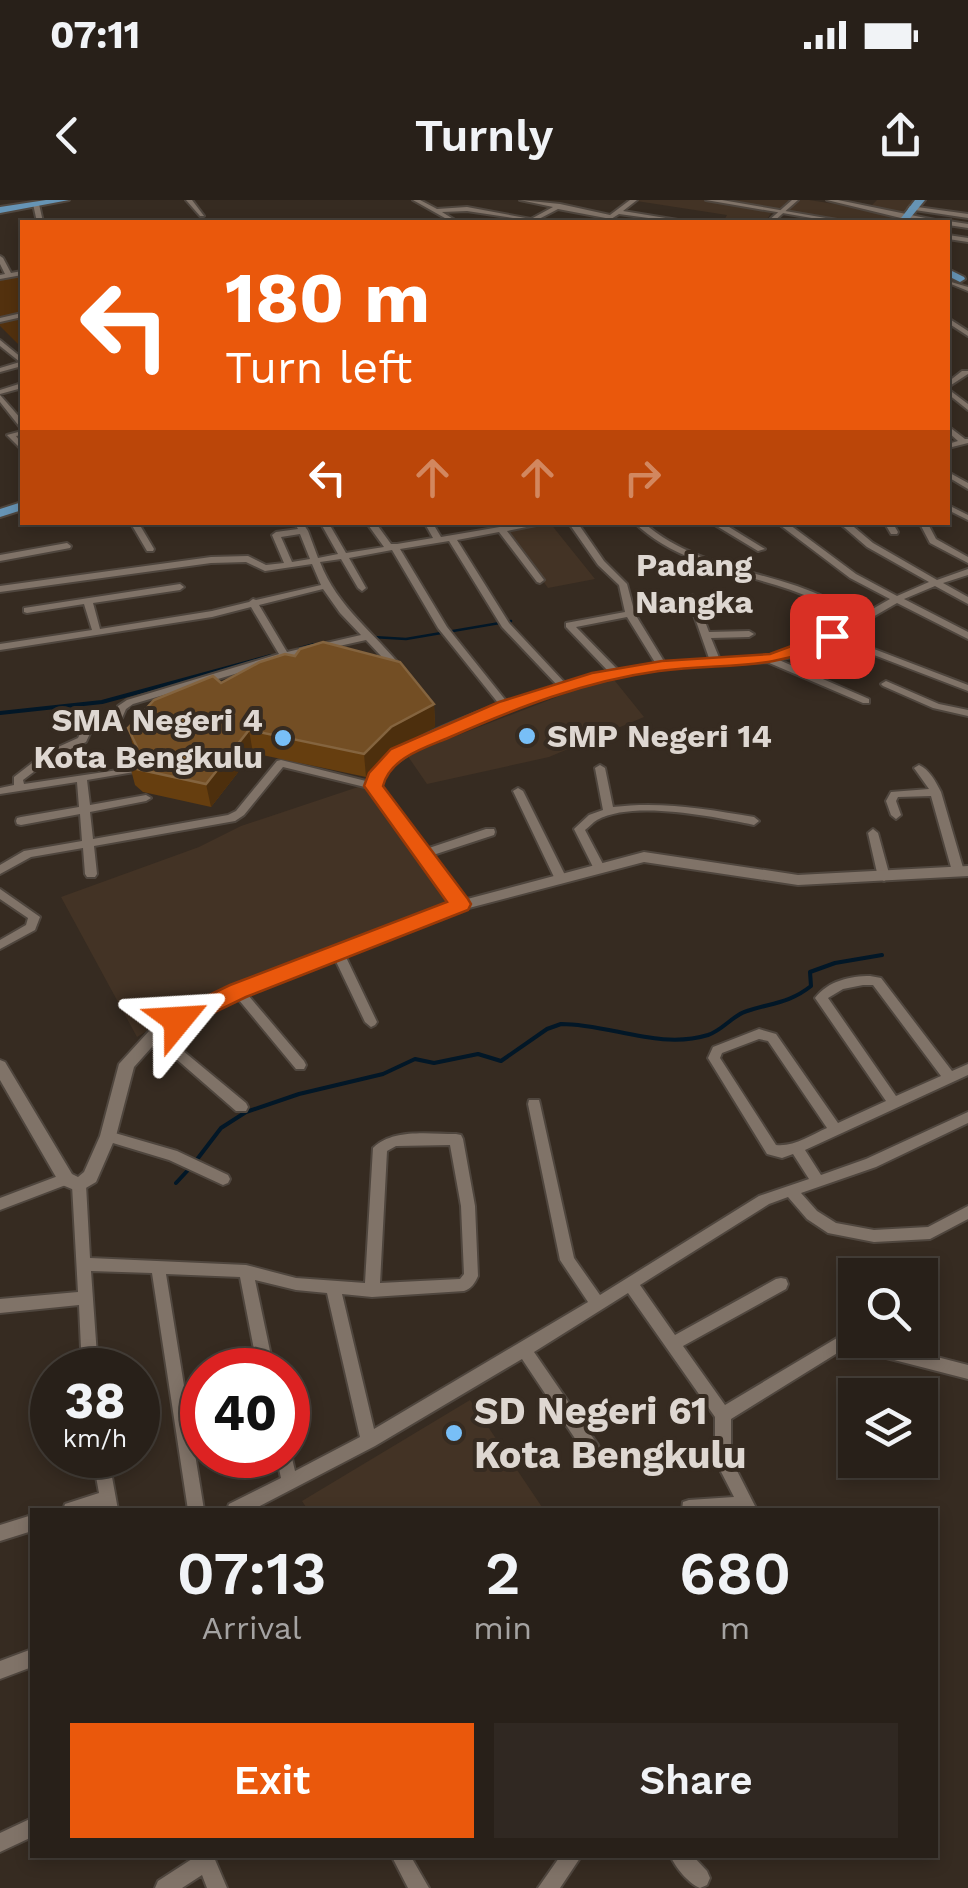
<!DOCTYPE html>
<html lang="en">
<head>
<meta charset="utf-8">
<style>
  body { margin:0; font-family:"Work Sans",sans-serif; background:#302822; color:#f1f3f6; height:100vh; display:flex; flex-direction:column; font-size:38px; white-space:nowrap }
  * { box-sizing:border-box; margin:0 }
  p { font-size:32px; color:#a5a3a2 }
  .icon { flex:none; width:55px; height:55px; fill:none; stroke:currentColor; stroke-width:2; stroke-linecap:round; stroke-linejoin:round }
  .map { position:relative; flex:1; overflow:hidden }
  .panel { position:absolute; left:30px; top:1308px; width:908px; height:350px; display:flex; flex-direction:column; background:#282019; border-radius:0px; box-shadow:0 5px 15px #0003,0 0 0 2px #443e38 }
  .panel>* { flex:none }
  .hud { position:absolute; left:20px; top:20px; width:930px; height:305px; border-radius:0px; box-shadow:0 5px 15px #0003,0 0 0 2px #443e38; background:#ea580c; color:#fff; overflow:hidden }
  .tools { position:absolute; left:838px; top:1058px; display:grid; gap:20px }
  .tools a { display:grid; place-items:center; width:100px; height:100px; border-radius:0px; background:#282019; box-shadow:0 5px 15px #0003,0 0 0 2px #443e38; font-size:50px }
  .speed { position:absolute; left:30px; top:1148px; display:flex; gap:20px; font-size:50px; font-weight:700; text-align:center }
  .speed>* { display:grid; place-content:center; width:130px; height:130px; border-radius:50%; background:#282019; box-shadow:0 5px 15px #0003,0 0 0 2px #443e38; line-height:1 }
  .speed small { font-size:25px; font-weight:400 }
  .speed .limit { border:15px solid #d22; background:#fff; color:#111 }
  .pin { position:absolute; display:grid; place-items:center; width:85px; height:85px; color:#fff; margin:-42px; border-radius:20px; box-shadow:0 5px 15px #0006 }
  .me { position:absolute; width:110px; margin:-55px; rotate:63deg; stroke-linejoin:round; filter:drop-shadow(0 0 8px #0008) }
  .turn { display:flex; align-items:center; gap:35px; height:210px; padding:0 40px; font-size:45px }
  .turn .icon { width:130px; height:130px; stroke-width:2.5 }
  .turn b { display:block; font-size:70px; line-height:85px }
  .lanes { display:flex; align-items:center; height:95px; padding:0 40px; background:#0003; justify-content:center; gap:50px; direction:ltr }
  .lanes .off { opacity:.35 }
  .eta { display:flex; justify-content:space-evenly; align-items:center; height:170px; text-align:center }
  .eta b { font-size:60px; font-weight:600; line-height:70px }
  .action { display:flex; gap:20px; margin-top:auto; padding:20px 40px }
  .action a { flex:1; height:115px; border-radius:0px; background:#ea580c; color:#fff; font-size:40px; font-weight:600; line-height:115px; text-align:center }
  .action a+a { background:#302822; color:#f1f3f6 }
  .status { display:flex; justify-content:space-between; align-items:center; height:70px; padding:0 50px; background:#282019; direction:ltr }
  .status svg { height:28px; fill:currentColor }
  header { display:flex; justify-content:space-between; align-items:center; height:130px; padding:0 40px; background:#282019; font-size:45px; font-weight:600 }
  .map>svg:first-child { display:block }
</style>
</head>
<body>
<div class="status"><b>07:11</b><svg viewBox="0 0 49 12"><path d="M0 12V9h3v3zM5 12V6h3v6zM10 12V3h3v9zM15 12V0h3v12zM26 1h20v11H26zM47 4h2v5h-2z"/></svg></div>
<header><svg class="icon" aria-label="back" viewBox="0 0 24 24"><path d="M15 5l-7 7 7 7"/></svg>Turnly<svg class="icon" aria-label="share" viewBox="0 0 24 24"><path d="M12 15V3M7 8l5-5 5 5M5 13v7h14v-7"/></svg></header>
<div class="map">
<svg width="968" height="1688" viewBox="0 0 968 1688">
  <rect width="100%" height="100%" fill="#362b21"/>
  <path fill="#433325" d="M630 0H713L772 12 765 22H723L727 15Z
    M730 0H809L868 9 877 0H917L899 22H850Z
    M550 323 595 379 548 388 507 330Z
    M611 476 644 517 549 557 427 584 407 555Z
    M361 586 369 588 453 700 185 808 137 837 61 697 199 647 241 626Z
    M470 1200 544 1310H308L302 1301Z"/>
  <path fill="#53310e" d="M22 74V148L0 126V78Z"/>
  <g fill="none" stroke-linecap="round" stroke-linejoin="round">
    <path stroke="#021727" stroke-width="2.5" d="M373 437 406 439 511 421
      M304 448 315 445"/>
    <path stroke="#021727" stroke-width="4" d="M299 449 314 445
      M0 513 102 502 271 456
      M195 962 221 928 246 912 299 894 383 874 415 859 434 863 478 854 501 861 547 829 561 824C610 824 659 850 708 835 723 830 733 815 747 811 771 803 790 803 811 786L810 772 835 763 882 755
      M176 983 189 969"/>
    <g stroke="#4f463e" stroke-width="4">
      <path id="minor" d="M186 0H192L204 16H200Z
        M413 0H420L437 9 467 7 531 19 553 7 520 0 560 4 610 15 630 0H637L623 11 690 22H678L619 14 611 19 558 9 537 20 539 22 467 11 442 12 458 22H452Z
        M792 0H798L773 22H767Z
        M827 0H838L945 22 905 19Z
        M36 2 39 4 43 22H37L33 4Z
        M910 6 968 14V18L908 9Z
        M948 21 968 24V28L948 25 945 22Z
        M948 35 968 38V42L948 39Z
        M0 56 3 58 11 73 22 71V75L0 79V75L5 74 0 64Z
        M951 82 968 87V91L951 84Z
        M22 113V117L0 122V118Z
        M948 118 968 131V136L948 123Z
        M0 140 22 158V166L0 172V168L20 162 0 146Z
        M962 171H968V174L948 187V182Z
        M19 184H22V188L0 194V190Z
        M948 189 968 204V210L948 194Z
        M0 195 22 220V226H19L0 202Z
        M948 226 965 239H968V243L948 248V244L958 241 948 232Z
        M22 231V235L16 236 22 244V250L7 235Z
        M948 272 968 283V289L948 277Z
        M948 305 968 315V320L948 310Z
        M130 322H138L154 349 153 351H147Z
        M294 322H302L308 331 318 358 338 354 320 322H328L346 353 384 347 366 322H375L391 344H397L433 338 424 322H432L441 337 529 322H551L507 331 544 380 540 383 537 382 499 332 457 340 509 423 566 484 610 473 566 427V423L625 412 619 385 598 365 568 322H577L604 361 627 384 635 414 665 463 710 461 688 398 692 395 696 398 709 432 749 431 754 434 749 437 711 438 720 460C779 459 805 449 856 419 835 408 813 398 791 390 738 372 675 363 634 322H643C685 360 745 369 797 386 819 394 841 404 862 415L890 399 850 378 776 322H786L856 374 897 396 929 382 867 347 838 322H848L873 343 937 380 968 369V375L943 383 968 397V404L935 386 904 399 968 432V439L897 403 840 436 968 485V491L874 455 836 473H830V469L865 452 833 440 799 455 779 460 869 499V503H863L767 462 677 467 632 473 552 494 459 527 420 546 391 567 378 586 426 649 486 629H494L495 632 494 635 430 656 467 705 461 709 457 708 369 588 283 567 244 615 235 621 94 646 97 674 95 677H87L85 674 83 648 31 657 0 674V665L24 651 82 641 80 614 21 625 17 624 16 621 17 618 21 617 79 607 77 582 0 594V588L14 585V577L45 553 78 538 85 523 115 514 118 506 127 500 279 454 251 407 212 417 0 450V444L92 430 84 404 27 413 24 412V408L180 384 184 387 180 390 93 403 100 429 212 411 249 402 253 399 256 400 321 385 312 364 265 371 246 362 211 363 0 392V386L211 357 248 356 266 365 284 363 272 335 276 332 298 329ZM300 334 310 359 292 362 281 337ZM449 341 502 427 558 486 507 502 447 427 400 349ZM392 350 438 428 499 504C464 518 411 536 384 562 379 567 375 576 370 582L281 560 277 561 236 611 228 615 93 639 90 612 146 601 151 598 146 595 90 605 87 580 134 572 139 569 138 567 24 584 23 580 52 558 86 542 93 527 122 518 126 509 133 504 282 460 287 463 292 460 290 457 366 440 396 472H402L404 470C375 433 337 407 320 362L341 359 358 388 362 391 366 388 349 358ZM323 389 340 413 361 435 287 452 259 405ZM627 417 656 464 619 471 576 427Z
        M710 322H721L765 349 758 351Z
        M884 322H892L898 332 897 334H891Z
        M919 322H927L936 339 968 357V363L930 343Z
        M67 343 71 346 70 348 0 361V355Z
        M886 481 939 504 968 510V516L933 508 883 486 881 484Z
        M600 565 605 568 613 607C661 601 707 609 754 617L759 621 754 625C714 617 634 600 597 620 593 622 589 627 585 630L604 666 598 670 594 669 574 629 589 615 603 610 595 568Z
        M919 565C929 569 936 582 941 592L964 671 962 674H954L952 671 931 596 898 597 896 601 901 615 896 619 891 615 886 601 891 592 929 589 914 568Z
        M518 588 523 591 566 677 564 680 560 681 554 677 513 591Z
        M873 629 878 633 890 677 884 681 878 677 868 633Z
        M0 689 40 717 35 730 0 749V740L26 725 28 718 0 699Z
        M338 749 344 753 377 822 375 825 371 827 365 822 332 753Z
        M870 776 881 778 952 871 968 864V875L805 950 821 975 866 959 968 912V923L876 967 801 993 817 1011 836 1023 874 1030 928 1027 968 1006V1019L930 1039 874 1042 828 1033 807 1019 788 997 769 1004 640 1085 675 1135 776 1079 781 1078 786 1079 788 1084 786 1089 683 1146 725 1205 837 1138 871 1140 968 1165V1179L867 1153 839 1152 731 1219V1259L757 1310H682L683 1302 689 1300 734 1297 715 1260V1217L628 1093 534 1152 598 1245 600 1250 598 1255 592 1258 586 1255 522 1159 375 1246 252 1310H227L229 1304 281 1278 276 1255H288V1249L290 1250 295 1271 360 1237 327 1093 296 1090 255 1080 274 1170H258L240 1077 166 1074 204 1310H188L152 1073 91 1071 98 1170H82L79 1105 0 1113V1099L78 1092 72 985 74 981 79 979 84 981 86 985 90 1058 246 1065 296 1078 365 1083 373 948C393 928 429 934 456 934L461 935 463 939 475 1006 478 1076C475 1083 471 1089 464 1091L372 1097 342 1094 374 1229 588 1102 560 1060 528 904 529 900H539L540 904 574 1058 600 1095 759 996 809 979 793 954 782 958 767 954 708 858 713 847 759 829 776 834 838 923 886 901 815 798C828 781 850 776 870 776ZM863 785H873L941 876 896 896 828 798 843 789ZM759 839 768 841 827 928C811 935 794 947 776 945L720 858 722 853ZM450 945 461 1006 464 1074 460 1079 380 1083 387 951 396 946Z
        M238 786 242 788 304 861 306 865 304 869H296L234 794 232 791Z
        M155 829 159 831 246 903 248 907 246 911H236L151 837 149 834 151 831Z
        M108 931 177 951 228 975 230 979 228 983 223 985 169 960 103 940 101 936 103 932Z
        M66 973 71 975 73 979 71 983 0 1010V998Z
        M92 1255H108L118 1310H102V1308L95 1310H63L65 1304 99 1293Z
        M32 1315V1331L0 1341V1325Z
        M32 1449V1467L0 1479V1461Z
        M32 1618V1637L0 1652V1633Z
        M195 1655H213L227 1688H207L202 1675 182 1688H155L158 1681 195 1657Z
        M391 1655H410L429 1688H408Z
        M561 1655H582L560 1688H538Z
        M670 1655H692L707 1671 710 1678 707 1685 700 1688C688 1683 675 1667 670 1655Z"/>
    </g>
    <g stroke="#4f463e" stroke-width="4">
      <path id="tertiary" d="M706 0H722L849 22H835Z
        M644 652 798 675 968 666V676L798 685 644 662 465 709 243 795 160 838 134 867 116 936 96 982 79 992 60 984 0 880V860L5 862 72 974 78 977 84 972 100 936 119 864 150 830 233 787 456 702Z"/>
    </g>
    <g stroke="#4f463e" stroke-width="4">
      <path id="primary" d="M46 0H69L0 13V7Z
        M915 0H925L907 22H898Z
        M948 69 964 77 965 79 960 82 948 76Z
        M22 302V310L0 317V309Z"/>
    </g>
    <use href="#minor" fill="#807368" fill-rule="evenodd"/>
    <use href="#tertiary" fill="#807368" fill-rule="evenodd"/>
    <use href="#primary" fill="#6694b5" fill-rule="evenodd"/>
  </g>
  <path fill="#663e0f" d="M221 483 434 504 435 527 392 550 366 577 253 553 211 607 143 592 135 585 129 562 134 549 128 528Z"/>
  <path fill="#4d2f0d" d="M434 504 435 527 392 550 366 577 364 554 391 527Z
    M249 530 253 553 211 607 206 584Z"/>
  <path fill="#734e24" stroke="#84643f" stroke-width="2.5" d="M323 442 400 462 434 504 391 527 364 554 249 530 206 584 137 569 129 562 127 553 137 547 128 528 154 500 213 476 221 483 260 462 285 454 295 456 300 449Z"/>
  <path fill="#ea580c" stroke="#983908" stroke-width="2.5" d="M832 431 840 436 838 439C768 473 731 462 659 471 585 481 516 508 448 538 424 548 390 558 383 586L468 699 471 704 468 710 246 797 186 826H170L167 820 170 814 230 785 447 702 364 586 369 573 391 549 499 502 592 473 662 461 770 454Z"/>
  <g fill="#78bff7" stroke="#362b21" stroke-width="4">
    <circle cx="527" cy="536" r="10"/>
    <circle cx="283" cy="538" r="10"/>
    <circle cx="454" cy="1233" r="10"/>
  </g>
  <g text-anchor="middle" dominant-baseline="central" stroke-width="8" stroke-linejoin="round" paint-order="stroke">
    <g font-size="32" font-weight="bold" fill="#ded7d1" stroke="#362b21">
      <text x="694" y="365">Padang<tspan x="694" dy="37">Nangka</tspan></text>
    </g>
    <g font-size="32" font-weight="bold" fill="#ded7d1" stroke="#362b21" text-anchor="end">
      <text x="263" y="520">SMA Negeri 4<tspan x="263" dy="37">Kota Bengkulu</tspan></text>
      <text x="547" y="536" text-anchor="start">SMP Negeri 14</text>
    </g>
    <g font-size="38" font-weight="bold" fill="#ded7d1" stroke="#362b21" text-anchor="start">
      <text x="474" y="1211">SD Negeri 61<tspan x="474" dy="44">Kota Bengkulu</tspan></text>
    </g>
  </g>
</svg>
<div class="tools">
<a><svg class="icon" aria-label="search" viewBox="0 0 24 24"><circle cx="10" cy="10" r="6"/><path d="M15 15l6 6"/></svg></a>
<a><svg class="icon" aria-label="layers" viewBox="0 0 24 24"><path d="M12 4l9 5-9 5-9-5zM3 14l9 5 9-5"/></svg></a>
</div>
<div class="speed"><div>38<small>km/h</small></div><div class="limit">40</div></div>
<div class="pin" style="left:832px;top:436px;background:#d93025"><svg class="icon" aria-label="arrive" viewBox="0 0 24 24"><path d="M6 21V4h12l-3 4 3 4H6"/></svg></div>
<svg class="me" style="left:178px;top:820px" viewBox="-20 -20 40 40"><path d="M0-17L14 15 0 8-14 15z" fill="#ea580c" stroke="#fff" stroke-width="4"/></svg>
<div class="hud">
<div class="turn"><svg class="icon" aria-label="left" viewBox="0 0 24 24"><path d="M17 20v-9H6M10 6l-5 5 5 5"/></svg><div><b>180 m</b>Turn left</div></div>
<div class="lanes"><svg class="icon" aria-label="left" viewBox="0 0 24 24"><path d="M17 20v-9H6M10 6l-5 5 5 5"/></svg><svg class="icon off" aria-label="ahead" viewBox="0 0 24 24"><path d="M12 20V5M6 11l6-6 6 6"/></svg><svg class="icon off" aria-label="ahead" viewBox="0 0 24 24"><path d="M12 20V5M6 11l6-6 6 6"/></svg><svg class="icon off" aria-label="right" viewBox="0 0 24 24"><path d="M7 20v-9h11M14 6l5 5-5 5"/></svg></div>
</div>
<section class="panel">
<div class="eta">
<div><b>07:13</b><p>Arrival</p></div>
<div><b>2</b><p>min</p></div>
<div><b>680</b><p>m</p></div>
</div>
<div class="action"><a>Exit</a><a>Share</a></div>
</section>
</div>
</body>
</html>
